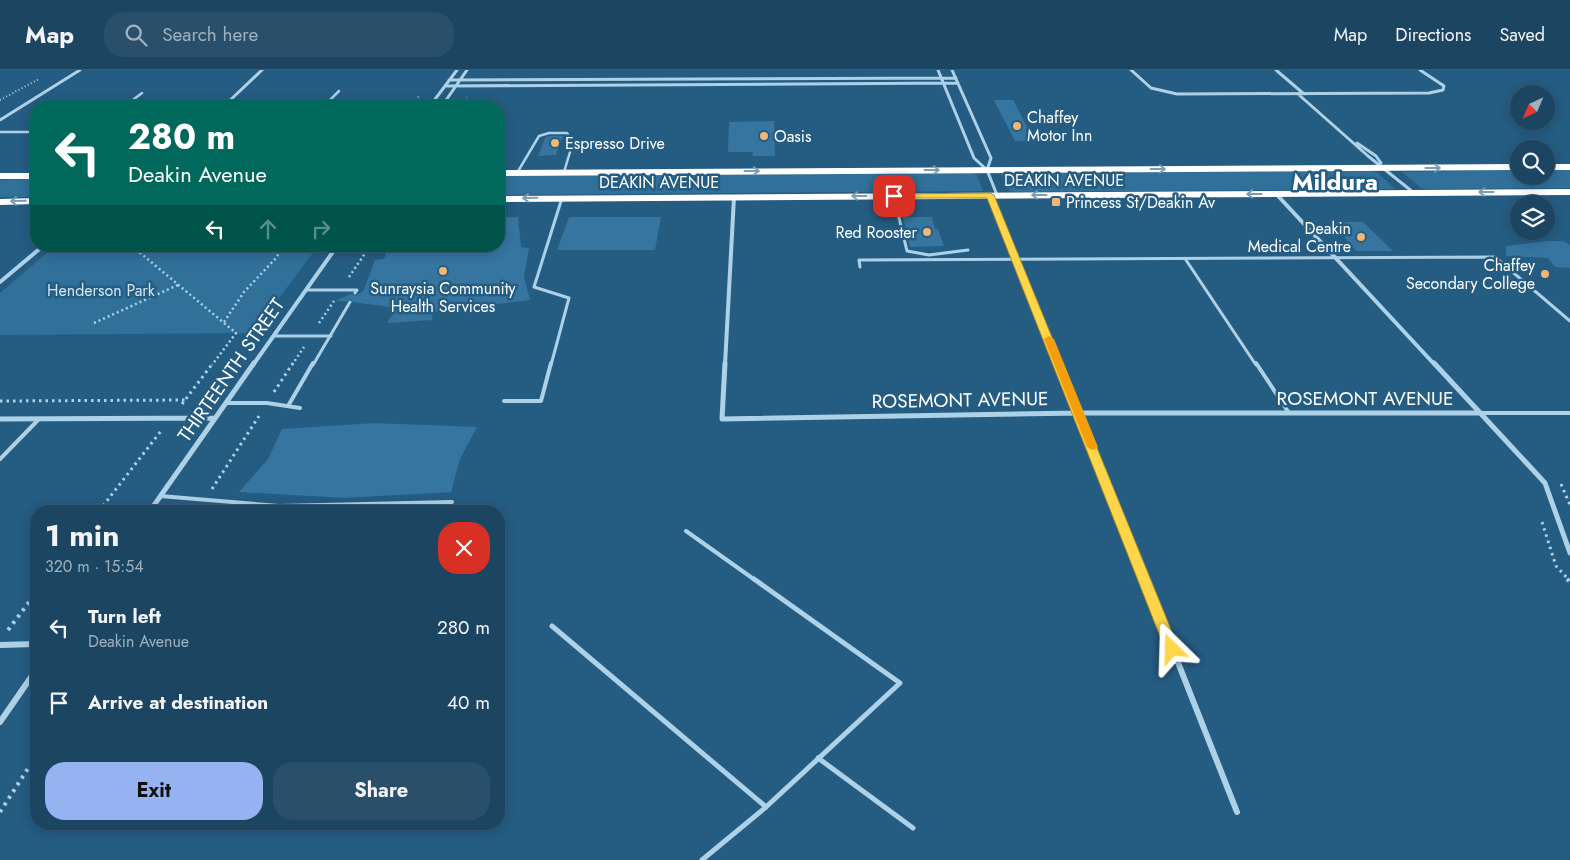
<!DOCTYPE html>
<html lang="en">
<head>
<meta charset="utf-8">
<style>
  body { margin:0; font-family:Jost,sans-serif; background:#294f6b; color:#f1f3f6; height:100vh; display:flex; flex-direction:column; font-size:19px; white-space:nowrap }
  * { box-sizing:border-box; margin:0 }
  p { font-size:16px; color:#a0b1be }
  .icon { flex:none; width:28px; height:28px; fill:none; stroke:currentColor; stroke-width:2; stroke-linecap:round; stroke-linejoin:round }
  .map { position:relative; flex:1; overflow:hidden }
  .sheet { position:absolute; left:30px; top:435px; width:475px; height:325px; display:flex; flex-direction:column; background:#1c4562; border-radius:20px; box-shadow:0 2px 12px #0003,0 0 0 1px #3a5d77 }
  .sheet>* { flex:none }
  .guide { position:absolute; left:30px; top:30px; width:475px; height:152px; border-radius:20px; box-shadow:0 2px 12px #0003,0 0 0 1px #3a5d77; background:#00695c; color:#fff; overflow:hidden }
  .needle { width:32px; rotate:224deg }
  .controls { position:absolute; left:1510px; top:15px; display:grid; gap:10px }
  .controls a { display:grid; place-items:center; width:45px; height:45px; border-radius:50%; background:#1c4562; box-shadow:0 2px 12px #0003,0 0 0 1px #3a5d77; font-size:25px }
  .pin { position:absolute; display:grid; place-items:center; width:42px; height:42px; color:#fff; margin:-21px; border-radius:10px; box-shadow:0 2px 8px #0006 }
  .me { position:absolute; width:55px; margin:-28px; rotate:338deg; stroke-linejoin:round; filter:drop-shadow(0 0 4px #0008) }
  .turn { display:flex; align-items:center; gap:18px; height:105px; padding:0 15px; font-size:22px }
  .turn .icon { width:65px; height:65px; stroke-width:2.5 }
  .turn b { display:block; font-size:35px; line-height:42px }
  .lanes { display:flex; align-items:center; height:48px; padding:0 15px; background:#0003; justify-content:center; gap:25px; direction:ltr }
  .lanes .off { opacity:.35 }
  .round { display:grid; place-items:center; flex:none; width:52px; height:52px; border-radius:20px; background:#294f6b }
  .headline { display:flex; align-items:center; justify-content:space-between; height:85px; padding:0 15px }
  h1 { font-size:30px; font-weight:700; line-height:38px }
  .primary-button { display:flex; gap:10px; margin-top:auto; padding:10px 15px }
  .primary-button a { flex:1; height:58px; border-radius:20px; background:#95b2f1; color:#111; font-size:20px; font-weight:700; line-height:58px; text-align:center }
  .primary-button a+a { background:#294f6b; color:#f1f3f6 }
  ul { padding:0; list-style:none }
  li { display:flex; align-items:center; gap:15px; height:75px; padding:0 15px }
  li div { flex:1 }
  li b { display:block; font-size:19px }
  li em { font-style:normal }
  header { display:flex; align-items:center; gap:30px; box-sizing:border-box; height:70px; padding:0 25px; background:#1c4562; border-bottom:1px solid #3a5d77 }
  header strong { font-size:24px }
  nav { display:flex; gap:28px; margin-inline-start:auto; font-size:18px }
  .search { width:350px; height:45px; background:#294f6b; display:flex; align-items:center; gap:12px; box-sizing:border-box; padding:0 18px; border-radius:20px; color:#a0b1be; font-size:19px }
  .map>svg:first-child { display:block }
</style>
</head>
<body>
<header>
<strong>Map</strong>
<div class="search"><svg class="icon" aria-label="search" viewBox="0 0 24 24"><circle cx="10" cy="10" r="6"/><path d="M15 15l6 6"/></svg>Search here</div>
<nav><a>Map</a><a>Directions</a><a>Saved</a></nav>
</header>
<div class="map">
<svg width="1570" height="790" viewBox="0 0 1570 790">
  <rect width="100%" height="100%" fill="#255c82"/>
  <path fill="#307099" d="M1519 100V106H1546V100H1570V118L1427 119 1421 118 1402 102Z
    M1372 101 1378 103 1395 119 1013 122 1008 120 1001 105 1003 103Z
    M972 103 977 105 983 121 499 125V106Z
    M36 109V127H0V110Z
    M55 176H318L253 263 0 265V223Z"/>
  <path fill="#36759f" d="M994 30H1013L1034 70 1015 71Z
    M774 51 775 86H752L753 82H728L729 52Z
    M549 66H563L556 85 538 86 545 68Z
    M518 147 521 177 529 178 524 207 530 230 433 242 432 250 387 253 397 238 353 232 351 229 346 232 336 230 352 224 356 226 364 220 375 190 384 189 389 176H499V148Z
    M569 147H661L655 180H557Z
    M903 147H932L935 159H938L944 176 910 177Z
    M1332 152H1363L1393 181H1356Z
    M1546 171H1563L1570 175V198L1555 197 1548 188 1506 186V176Z
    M375 353 477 357 460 389 451 422 344 428 239 422 268 389 282 359Z"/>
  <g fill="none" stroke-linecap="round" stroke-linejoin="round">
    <path stroke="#add1e7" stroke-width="2" stroke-dasharray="1 2.5" stroke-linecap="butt" d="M0 30 39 9
      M412 36 419 26
      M461 36 467 27"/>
    <path stroke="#add1e7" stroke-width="2.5" stroke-dasharray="2 3" stroke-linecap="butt" d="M132 176 236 263 212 295
      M349 207 370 176
      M224 252 244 222 276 188 283 176
      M94 253 178 215
      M319 253 334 231
      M292 295 304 277"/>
    <path stroke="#add1e7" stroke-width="3" stroke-dasharray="2.5 4" stroke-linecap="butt" d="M274 322 293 293
      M0 331 186 330
      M182 334 213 293
      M1561 414 1570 435
      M212 419 259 346
      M99 441 161 361
      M1542 452 1556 496 1569 510"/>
    <path stroke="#add1e7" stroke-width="4" stroke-dasharray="3 5" stroke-linecap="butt" d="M1567 509 1570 512
      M8 560 36 523
      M0 742 36 686"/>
    <path stroke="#add1e7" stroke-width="2.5" d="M125 36 142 23
      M324 36 339 21
      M0 62H36
      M517 103 539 66 549 63H567L573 72 564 102
      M894 126 895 128"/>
    <path stroke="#add1e7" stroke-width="3" d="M894 127 907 181 929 185 968 180
      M1186 190 1256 295
      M860 197 859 190 1495 187 1570 251
      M306 220H357L355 223
      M274 266H331
      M313 295 350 232
      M551 295 569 228 534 217 562 128"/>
    <path stroke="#add1e7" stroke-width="4" d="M1256 293 1289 343
      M504 331H541L551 293
      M226 333H267L300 338
      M288 336 313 293
      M1481 343H1570
      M0 389 39 349
      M160 426 279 436 452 432
      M686 461 755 510"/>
    <path stroke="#add1e7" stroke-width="5" d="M552 556 766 737
      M818 688 913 758
      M702 790 766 737 900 613 754 509"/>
    <path stroke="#add1e7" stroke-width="3" d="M938 0 974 88 987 100 997 125
      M952 0 991 88 987 100
      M1131 0 1151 18 1177 24 1429 23 1443 20 1444 16 1420 0
      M1276 0 1304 24
      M449 10 956 8
      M446 16 958 13
      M1298 24 1368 86 1414 123
      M224 36 262 0
      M430 36 457 0
      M442 36 467 0
      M0 50 80 0
      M1357 73 1376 86 1381 93
      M1276 124 1280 128
      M990 125 991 128"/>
    <path stroke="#add1e7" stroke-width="4" d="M991 127 1059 295
      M1279 127 1435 295
      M0 212 43 176
      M253 295 337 176
      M725 295 734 127"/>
    <path stroke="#add1e7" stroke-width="5" d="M725 293 722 349 1079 343H1481
      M1059 293 1145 510
      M1434 293 1545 413 1570 483
      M0 349 215 348
      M150 441 254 293"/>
    <path stroke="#add1e7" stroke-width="6" d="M1145 509 1237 742
      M0 575 36 574
      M0 652 36 600"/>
    <path fill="#fff" fill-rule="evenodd" d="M1519 94V100L499 106V100Z
      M1546 94H1570V100H1546Z
      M0 103H36V109H0Z
      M1570 119V125L499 132V126Z
      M36 128V134L0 135V129Z"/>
  </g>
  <defs><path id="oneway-shaft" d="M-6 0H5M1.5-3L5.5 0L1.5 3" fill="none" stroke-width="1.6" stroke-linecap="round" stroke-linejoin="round" transform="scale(1.25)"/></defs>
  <g stroke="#7c9db4">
    <use href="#oneway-shaft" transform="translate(1433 98)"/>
    <use href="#oneway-shaft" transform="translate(1158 99)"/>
    <use href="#oneway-shaft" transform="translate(932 100)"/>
    <use href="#oneway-shaft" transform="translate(752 101)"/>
    <use href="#oneway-shaft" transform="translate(1486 122) rotate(180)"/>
    <use href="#oneway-shaft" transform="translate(1254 124) rotate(180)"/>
    <use href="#oneway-shaft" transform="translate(1039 125) rotate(180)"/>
    <use href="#oneway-shaft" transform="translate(859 126) rotate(180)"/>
    <use href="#oneway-shaft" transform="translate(530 128) rotate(179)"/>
    <use href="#oneway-shaft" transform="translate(18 131) rotate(179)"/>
  </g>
  <path fill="#ffd54a" stroke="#a68a30" d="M990 123 994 125 1179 579 1177 582 1172 584 1167 582 1165 579 987 128H894L890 126 894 124Z"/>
  <path fill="#f59e0b" d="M1049 266 1054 269 1098 377 1096 379 1092 380 1087 377 1044 269Z"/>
  <g fill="#f0b872" stroke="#255c82" stroke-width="2">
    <circle cx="1017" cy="56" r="5"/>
    <circle cx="764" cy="66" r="5"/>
    <circle cx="555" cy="73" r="5"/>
    <rect x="1051" y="127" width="10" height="10" rx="2.5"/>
    <circle cx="927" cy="162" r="5"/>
    <circle cx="1361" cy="167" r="5"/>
    <circle cx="443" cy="201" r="5"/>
    <circle cx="1545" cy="204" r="5"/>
  </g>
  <g text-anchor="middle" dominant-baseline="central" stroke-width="5" stroke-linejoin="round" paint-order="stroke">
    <g font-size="16" fill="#fff" stroke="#255c82" text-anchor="start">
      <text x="1027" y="47">Chaffey<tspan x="1027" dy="18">Motor Inn</tspan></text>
      <text x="774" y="66">Oasis</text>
      <text x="565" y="73">Espresso Drive</text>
      <text x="1066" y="132">Princess St/Deakin Av</text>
      <text x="1351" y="158" text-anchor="end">Deakin<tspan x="1351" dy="18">Medical Centre</tspan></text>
      <text x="917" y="162" text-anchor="end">Red Rooster</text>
      <text x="1535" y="195" text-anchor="end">Chaffey<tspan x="1535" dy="18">Secondary College</tspan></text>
      <text x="443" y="218" text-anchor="middle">Sunraysia Community<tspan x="443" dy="18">Health Services</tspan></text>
    </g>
    <g font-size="16" fill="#fff" stroke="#255c82">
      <text x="1064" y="110">DEAKIN AVENUE</text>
      <text x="659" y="112">DEAKIN AVENUE</text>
    </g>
    <g font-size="16" fill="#d1e7f5" stroke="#255c82">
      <text x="101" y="220">Henderson Park</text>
    </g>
    <g font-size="19" fill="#fff" stroke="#255c82">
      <text transform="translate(231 300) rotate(-55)">THIRTEENTH STREET</text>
      <text x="1365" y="328">ROSEMONT AVENUE</text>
      <text transform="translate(960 330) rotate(-1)">ROSEMONT AVENUE</text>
    </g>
    <g font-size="24" font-weight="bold" fill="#fff" stroke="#255c82">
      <text x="1335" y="111">Mildura</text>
    </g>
  </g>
</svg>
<div class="controls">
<a><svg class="needle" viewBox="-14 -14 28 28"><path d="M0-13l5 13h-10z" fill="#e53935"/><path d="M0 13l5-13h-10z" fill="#a0b1be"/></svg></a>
<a><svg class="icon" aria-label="search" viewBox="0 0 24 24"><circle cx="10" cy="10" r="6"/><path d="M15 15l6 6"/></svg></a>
<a><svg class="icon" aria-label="layers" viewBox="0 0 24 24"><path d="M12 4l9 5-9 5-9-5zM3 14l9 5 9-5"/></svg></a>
</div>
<div class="pin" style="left:894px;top:126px;background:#d93025"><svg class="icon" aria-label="arrive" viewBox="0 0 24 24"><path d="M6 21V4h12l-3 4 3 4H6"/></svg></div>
<svg class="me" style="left:1172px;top:579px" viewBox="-20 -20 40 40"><path d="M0-17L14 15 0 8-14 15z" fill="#ffd54a" stroke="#fff" stroke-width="4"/></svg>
<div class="guide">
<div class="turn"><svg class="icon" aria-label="left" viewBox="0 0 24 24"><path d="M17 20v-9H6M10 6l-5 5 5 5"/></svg><div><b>280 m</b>Deakin Avenue</div></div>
<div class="lanes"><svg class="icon" aria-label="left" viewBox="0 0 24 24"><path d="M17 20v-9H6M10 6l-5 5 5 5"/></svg><svg class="icon off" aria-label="ahead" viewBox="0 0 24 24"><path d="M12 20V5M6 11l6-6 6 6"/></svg><svg class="icon off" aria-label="right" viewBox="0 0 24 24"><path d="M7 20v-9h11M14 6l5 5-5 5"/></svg></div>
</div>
<section class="sheet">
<div class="headline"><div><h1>1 min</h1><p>320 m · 15:54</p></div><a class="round" style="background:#d93025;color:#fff"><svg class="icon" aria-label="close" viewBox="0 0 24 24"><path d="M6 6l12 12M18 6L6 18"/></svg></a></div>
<ul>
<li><svg class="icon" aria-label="left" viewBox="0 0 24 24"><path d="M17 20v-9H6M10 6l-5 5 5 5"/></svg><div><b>Turn left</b><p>Deakin Avenue</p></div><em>280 m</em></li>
<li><svg class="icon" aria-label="arrive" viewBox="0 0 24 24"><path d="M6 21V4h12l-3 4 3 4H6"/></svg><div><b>Arrive at destination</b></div><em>40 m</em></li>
</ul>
<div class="primary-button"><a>Exit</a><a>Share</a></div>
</section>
</div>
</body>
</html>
